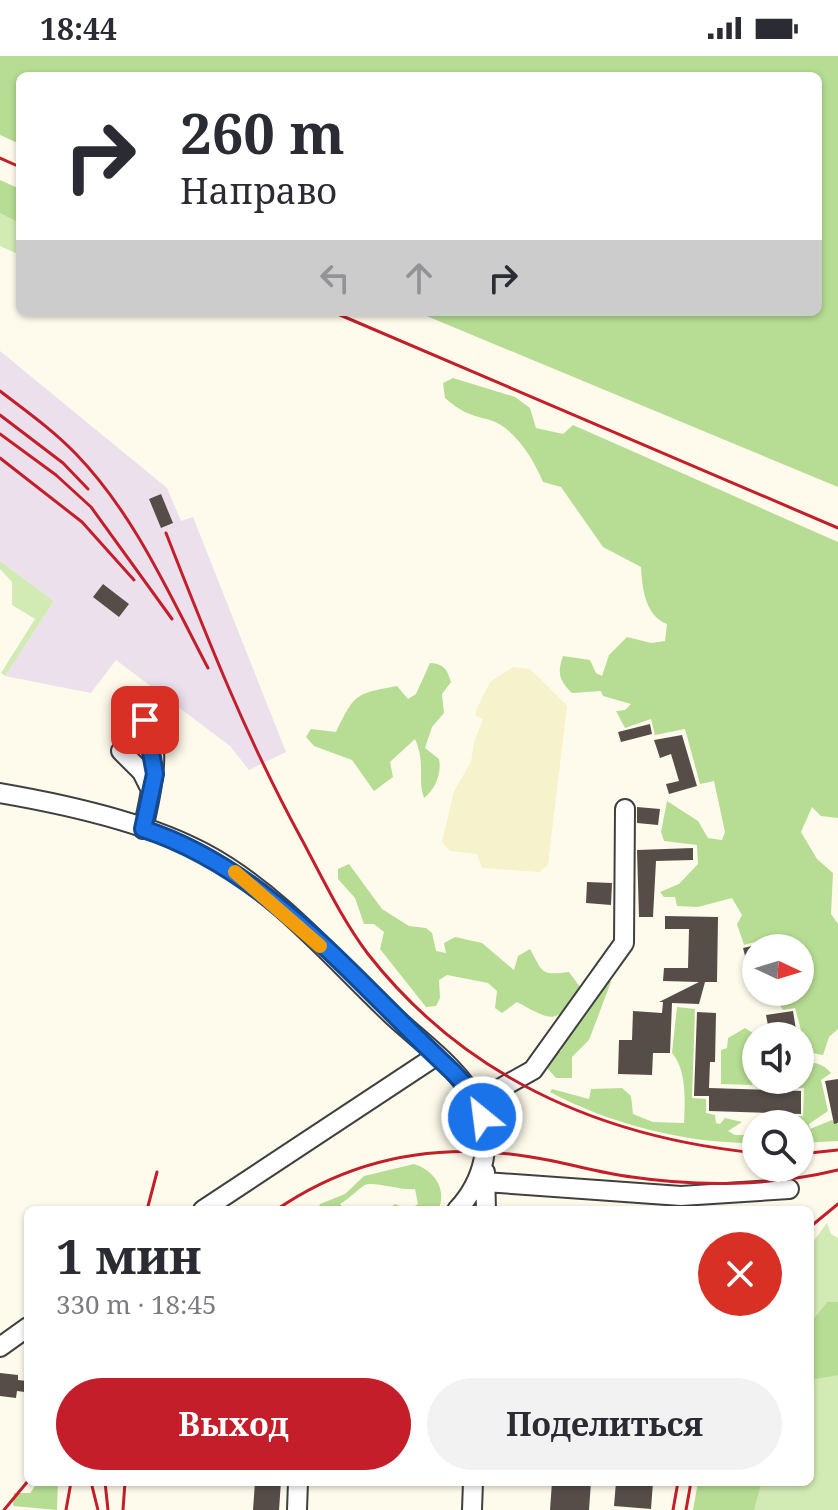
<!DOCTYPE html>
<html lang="ru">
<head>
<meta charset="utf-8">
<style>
  body { margin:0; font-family:"Noto Serif",serif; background:#f2f2f3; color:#2b2b33; height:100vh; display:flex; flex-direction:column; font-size:30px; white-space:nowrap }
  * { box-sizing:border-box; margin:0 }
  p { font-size:26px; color:#7c7c81 }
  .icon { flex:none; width:44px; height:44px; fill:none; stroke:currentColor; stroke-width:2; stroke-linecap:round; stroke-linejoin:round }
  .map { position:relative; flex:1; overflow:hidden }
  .drawer { position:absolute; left:24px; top:1150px; width:790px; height:280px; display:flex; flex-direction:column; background:#fff; border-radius:12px; box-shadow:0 2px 6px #0004 }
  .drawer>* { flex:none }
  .guide { position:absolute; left:16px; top:16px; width:806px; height:244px; border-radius:12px; box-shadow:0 2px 6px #0004; background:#fff; color:#2b2b33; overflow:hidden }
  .needle { width:52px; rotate:94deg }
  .controls { position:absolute; left:742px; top:878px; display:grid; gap:16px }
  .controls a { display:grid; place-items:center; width:72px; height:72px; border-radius:50%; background:#fff; box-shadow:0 2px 6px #0004; font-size:40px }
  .pin { position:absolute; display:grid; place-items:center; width:68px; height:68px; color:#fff; margin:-34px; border-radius:16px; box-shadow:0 4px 12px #0006 }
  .me { position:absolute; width:88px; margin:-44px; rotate:331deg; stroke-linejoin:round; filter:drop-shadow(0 0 6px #0008) }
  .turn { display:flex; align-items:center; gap:28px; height:168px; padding:0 32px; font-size:36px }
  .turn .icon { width:104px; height:104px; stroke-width:2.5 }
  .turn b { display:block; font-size:56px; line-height:68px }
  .lanes { display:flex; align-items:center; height:76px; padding:0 32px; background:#0003; justify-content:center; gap:40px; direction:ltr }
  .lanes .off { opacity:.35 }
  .round { display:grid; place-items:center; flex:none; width:84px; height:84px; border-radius:42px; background:#f2f2f3 }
  .headline { display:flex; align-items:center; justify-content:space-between; height:136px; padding:0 32px }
  h1 { font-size:48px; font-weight:700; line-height:60px }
  .action { display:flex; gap:16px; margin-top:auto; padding:16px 32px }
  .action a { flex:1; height:92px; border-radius:48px; background:#c31e2a; color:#fff; font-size:32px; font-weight:700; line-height:92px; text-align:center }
  .action a+a { background:#f2f2f3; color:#2b2b33 }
  .status { display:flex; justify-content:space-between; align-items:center; height:56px; padding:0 40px; background:#fff; direction:ltr }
  .status svg { height:22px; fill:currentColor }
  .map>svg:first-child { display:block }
</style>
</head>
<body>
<div class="status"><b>18:44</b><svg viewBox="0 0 49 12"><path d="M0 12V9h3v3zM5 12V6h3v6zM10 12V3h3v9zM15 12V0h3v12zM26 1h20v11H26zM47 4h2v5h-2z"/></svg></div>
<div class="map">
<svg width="838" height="1454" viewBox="0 0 838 1454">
  <rect width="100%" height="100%" fill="#fffbec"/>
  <path fill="#ebe0ec" d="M0 295 167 432 181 465 193 461 286 696 249 714 230 690 116 604 91 637 5 620 54 545 0 505Z"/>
  <path fill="#f6f2cb" d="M513 611 530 613 567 650 548 809 539 816 482 812 477 798 450 795 442 786 454 735 471 706 474 686 483 663 475 659 478 650 490 626Z"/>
  <path fill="#d2ebb4" d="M0 125 20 135V199L0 190Z
    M0 505 54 545 5 620 1 617 35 563 12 549V526L0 513Z
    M827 1167 831 1178 838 1182V1246H827L810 1267V1190Z
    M826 1319H838V1454H754L762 1426H810V1324Z"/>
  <path fill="#b6dd93" d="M0 0H838V431L417 256H818V20H20V88L0 79Z
    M0 124 20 133V167L0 157Z
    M453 322 515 341 530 352 536 372 563 378 573 369 838 486V762L821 760 812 751 801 776 817 803 833 817 831 858 838 868V973L829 981 823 999 807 996 795 952 783 954 772 936H800V892H760L758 885 744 889 737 868 742 859 732 842 698 851 677 850 675 841H664L660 836 679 828 698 808 697 789 664 785 661 776 667 745 698 765 708 782 722 784 725 776 714 725 700 728 685 673 655 679 651 663 625 672 616 655 625 654 631 648 603 640 601 635 572 637C559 624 557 617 563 600L590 604 596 617 602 620 609 599 627 581 651 587 665 585 667 568C645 560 642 531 641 511L603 491 561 431 543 426C534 404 514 371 490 364 470 359 461 356 445 342L443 327Z
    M430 607C444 608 447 613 451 626L442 638 444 657 432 671 425 692 439 703C442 717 435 734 424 742 417 722 426 708 415 683L390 706 393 721 374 735 352 704 314 690 306 681 311 673 336 676C355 638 354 638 397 630L408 643 416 638Z
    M349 808 382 853 409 870 426 872 432 877 436 895 446 897 444 887 455 881 482 887 514 914 518 900 530 893C543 916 540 920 569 916L580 931C555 970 555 966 517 946L502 957 495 952 497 935 488 927 447 919 439 924 440 942 436 950 426 951 380 893 384 876 374 868H364L355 842 338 823V813Z
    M606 922 611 926 589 984 572 1001V1022H556L548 1013 549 1002 561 995 567 980Z
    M677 951 695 953 692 1042 706 1043V1057L715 1059 716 1067 720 1068 725 1062 742 1066 728 1075 735 1079H751L757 1065 767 1061 803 1060 804 1032H780L776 1024H800V1006C814 1006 823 1007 831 1017L821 1024 828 1055 809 1068 810 1073 832 1064 838 1068V1085L800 1087V1068H756V1087C687 1088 610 1068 550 1036L552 1033 589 1043 591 1033 622 1032 631 1040 633 1058 653 1066 684 1067C685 1046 687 1014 672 997Z
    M745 972 758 980 756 1024 752 1029 721 1028V994L727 992 728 982Z
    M414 1108C434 1114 448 1134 438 1154H387L395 1148 409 1154 418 1148 415 1133C401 1135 374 1125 365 1129 358 1133 349 1143 340 1148L345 1154H318L320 1148 345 1138 364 1120Z
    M827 1246H838V1319L810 1324V1267Z
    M38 1426H58L57 1454 13 1450 14 1437H30Z
    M698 1426H762L754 1454H693Z"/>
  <path fill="#564d48" d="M161 438 173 467 161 472 149 443Z
    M103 528 129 548 119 561 93 541Z
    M650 668 652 678 621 686 618 676Z
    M682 679 697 730 669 738 666 728 679 725 671 698 660 702 654 684Z
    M637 751 660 753 658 769 637 767Z
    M693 792V804L656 805 653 861H639L637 794Z
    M587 826 612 827 611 849 586 847Z
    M665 860 718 861 717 926H705L699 948 672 947 670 997H653L652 1019 618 1018 619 984H632L633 955 662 957 663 946H659L699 926 663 925 664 912H688L689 873H665Z
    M756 889V930H753L743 892Z
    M793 955 797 980H770L766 959Z
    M697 956 716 957 715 1006H710L709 1032 801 1035V1058L709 1055V1040H694Z
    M838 1023V1067L834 1068 825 1025Z
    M0 1317 18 1319V1324L27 1325 25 1336 17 1335 16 1342 0 1340Z
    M255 1426H281L279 1454H253Z
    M552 1426H591L589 1454H550Z
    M616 1426H653L651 1453 614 1450Z"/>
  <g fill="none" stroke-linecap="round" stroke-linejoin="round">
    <g stroke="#404040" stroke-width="22">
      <path id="minor" d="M124 647C130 652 138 656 143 662 165 687 149 745 143 773
        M121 695 142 716 151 734
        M0 737C64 748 147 766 204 797 277 836 334 904 393 960 421 986 460 1013 477 1048 494 1085 484 1125 457 1154
        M476 1046 533 1014 624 887 625 753
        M485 1116 486 1154
        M485 1126 681 1140 789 1133
        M203 1154 436 1000
        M0 1291 28 1271
        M297 1454 298 1426
        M472 1454 473 1426"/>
    </g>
    <use href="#minor" stroke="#fff" stroke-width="18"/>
    <path stroke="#c31e2a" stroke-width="3" d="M0 102 20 111
      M333 256 838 472
      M0 335C26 355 53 374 76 398 135 459 169 538 208 612
      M0 359 63 407 88 433
      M0 378 56 419 91 451 172 563
      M0 402 82 466 134 524
      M166 477C207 582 247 683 301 782 322 821 341 862 368 898 466 1023 601 1081 756 1097
      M800 1098 838 1094
      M147 1154 157 1116
      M276 1154C353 1101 440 1086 531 1101 565 1106 598 1117 632 1121 699 1131 772 1130 838 1114
      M810 1171 838 1148
      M91 1426 98 1454
      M105 1426 108 1454
      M4 1454 28 1425
      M66 1454 71 1426
      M123 1454 125 1426
      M673 1454 678 1426
      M686 1454 691 1426"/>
  </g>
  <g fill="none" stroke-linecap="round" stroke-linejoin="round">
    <g stroke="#114b97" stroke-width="20">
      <path id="route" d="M145 664 155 718 143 773C270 814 357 928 453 1016L467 1031 482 1061"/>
    </g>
    <use href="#route" stroke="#1a73e8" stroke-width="14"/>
    <path stroke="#f59e0b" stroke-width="14" d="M235 816 320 890"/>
  </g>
</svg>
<div class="controls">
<a><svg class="needle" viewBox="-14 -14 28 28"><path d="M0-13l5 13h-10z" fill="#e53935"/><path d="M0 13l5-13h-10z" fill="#7c7c81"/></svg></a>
<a><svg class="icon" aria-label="sound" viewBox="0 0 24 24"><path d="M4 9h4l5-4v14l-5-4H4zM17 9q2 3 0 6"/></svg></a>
<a><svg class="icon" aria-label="search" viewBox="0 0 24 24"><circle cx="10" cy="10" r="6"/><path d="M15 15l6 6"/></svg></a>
</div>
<div class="pin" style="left:145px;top:664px;background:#d93025"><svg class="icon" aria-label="arrive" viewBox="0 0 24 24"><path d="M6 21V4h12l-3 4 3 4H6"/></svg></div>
<svg class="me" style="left:482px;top:1061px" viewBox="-20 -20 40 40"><circle r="17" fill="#1a73e8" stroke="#fff" stroke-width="3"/><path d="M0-11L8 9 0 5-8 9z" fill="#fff"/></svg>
<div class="guide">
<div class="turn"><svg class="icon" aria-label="right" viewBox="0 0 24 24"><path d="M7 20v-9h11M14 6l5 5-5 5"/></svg><div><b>260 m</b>Направо</div></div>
<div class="lanes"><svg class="icon off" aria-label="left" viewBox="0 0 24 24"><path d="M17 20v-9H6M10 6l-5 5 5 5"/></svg><svg class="icon off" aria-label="ahead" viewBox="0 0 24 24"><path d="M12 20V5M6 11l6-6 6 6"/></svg><svg class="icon" aria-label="right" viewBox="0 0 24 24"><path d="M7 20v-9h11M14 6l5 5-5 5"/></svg></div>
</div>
<section class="drawer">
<div class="headline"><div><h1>1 мин</h1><p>330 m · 18:45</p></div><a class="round" style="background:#d93025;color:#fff"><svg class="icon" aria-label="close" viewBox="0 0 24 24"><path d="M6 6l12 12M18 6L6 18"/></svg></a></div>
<div class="action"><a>Выход</a><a>Поделиться</a></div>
</section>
</div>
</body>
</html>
